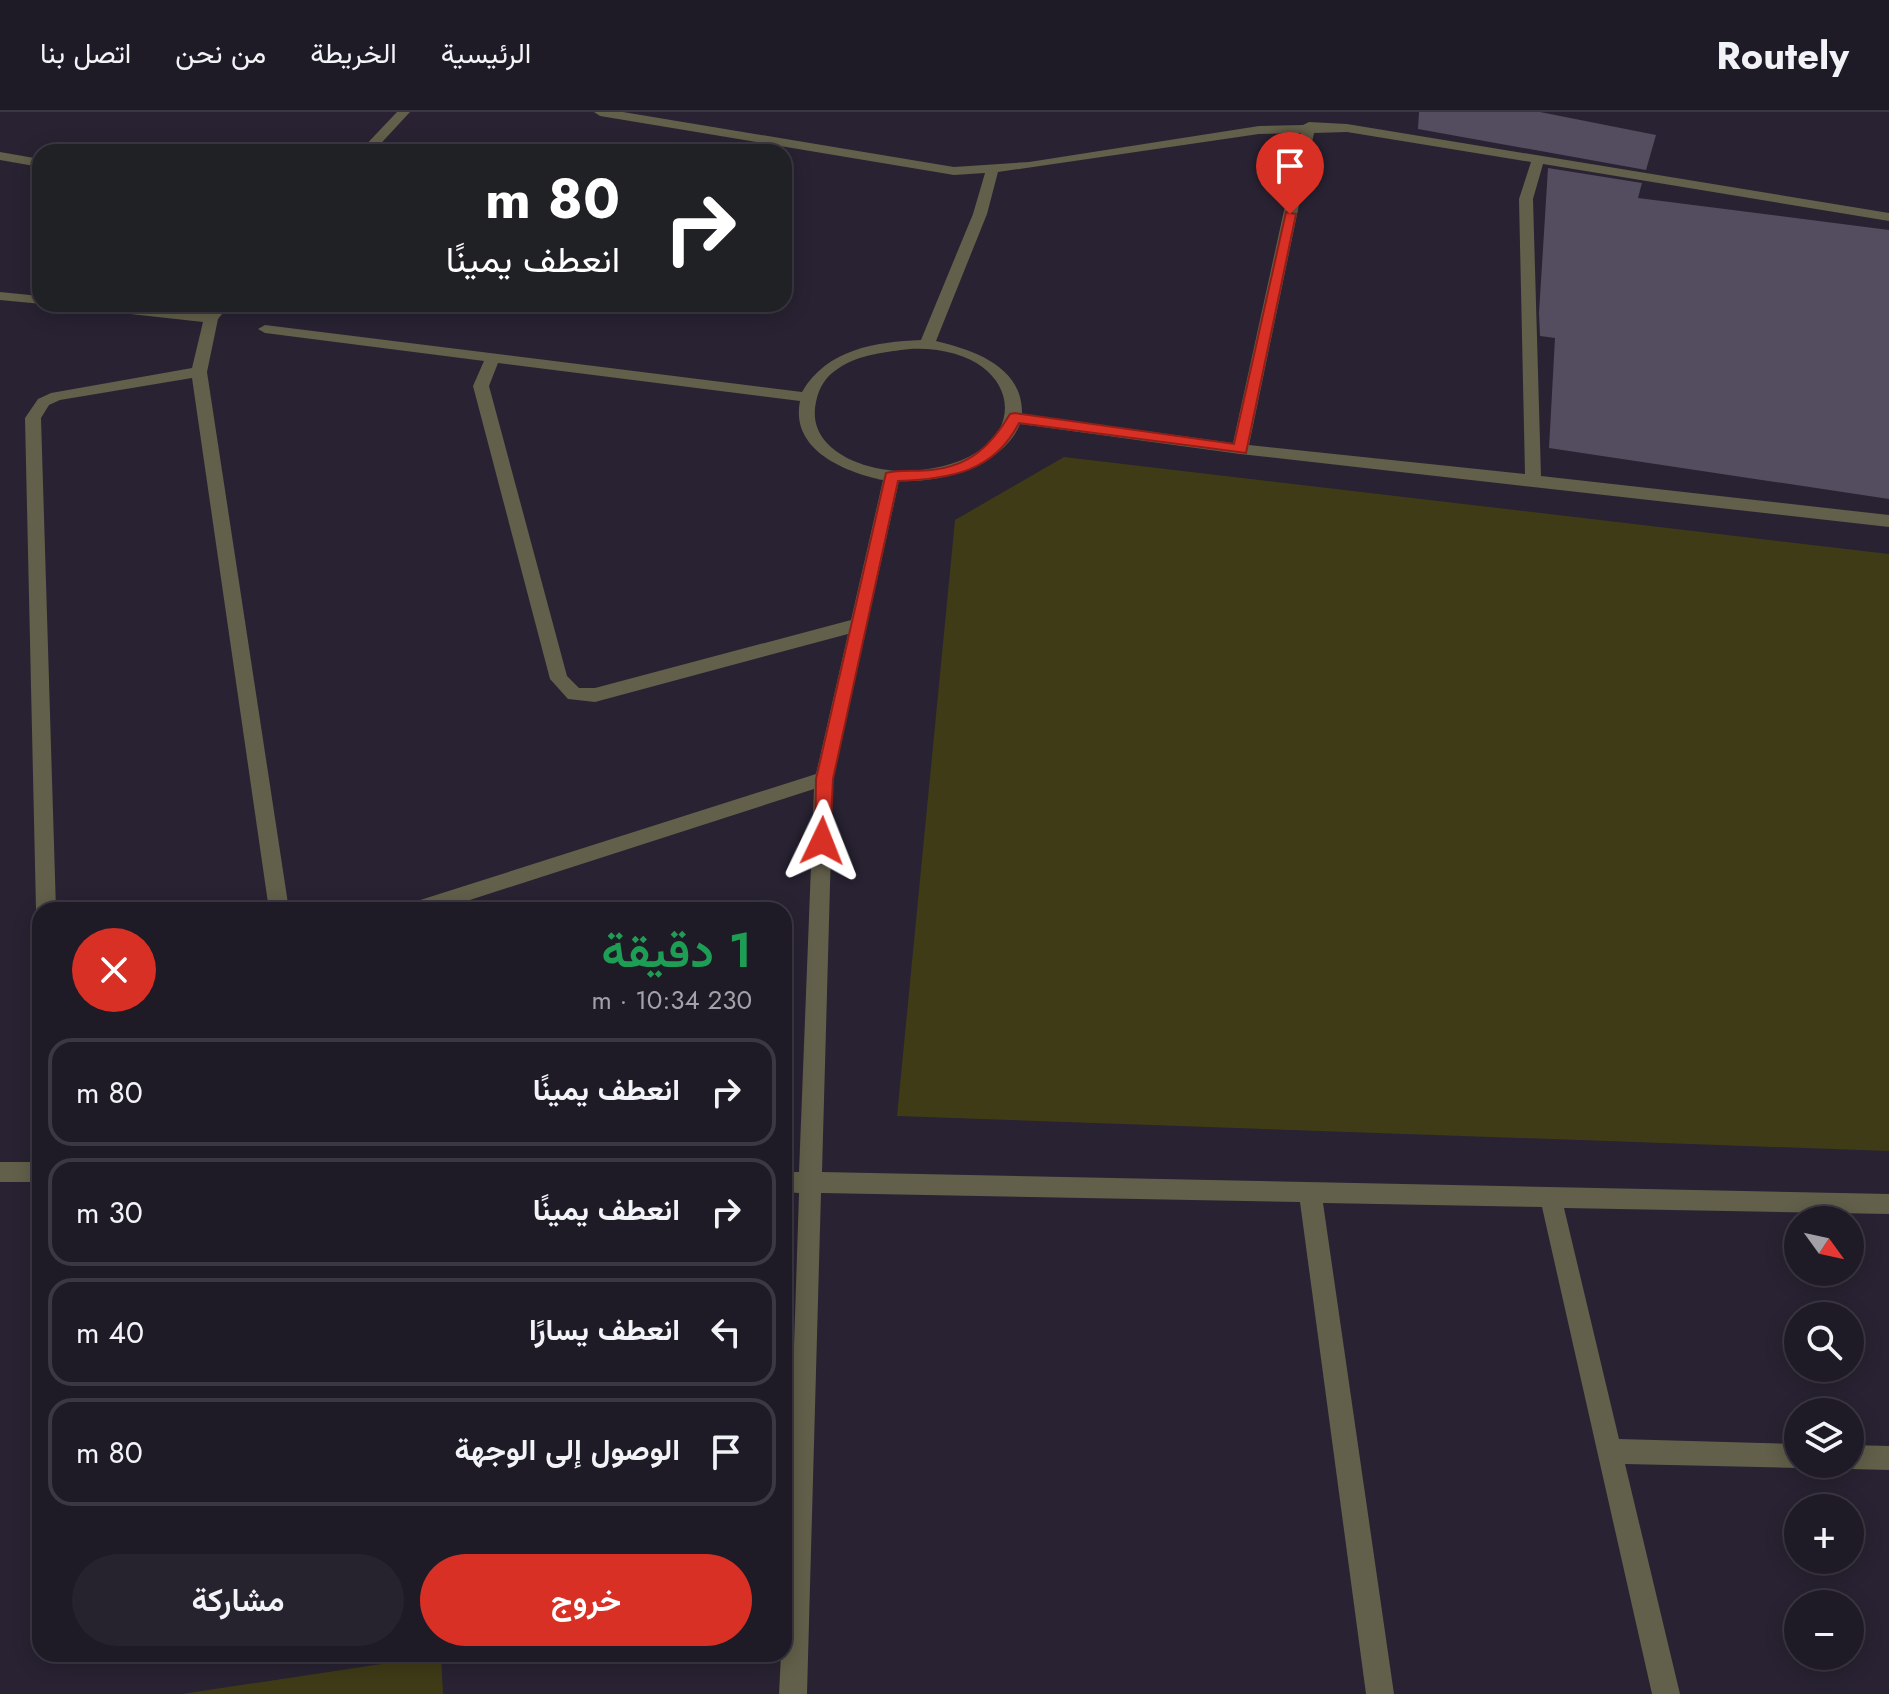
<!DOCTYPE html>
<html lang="ar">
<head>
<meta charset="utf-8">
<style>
  body { margin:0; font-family:Jost,Vazirmatn,sans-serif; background:#26232e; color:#f1f3f6; direction:rtl; height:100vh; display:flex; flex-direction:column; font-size:30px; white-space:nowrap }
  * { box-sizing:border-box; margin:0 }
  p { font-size:26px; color:#a1a1a7 }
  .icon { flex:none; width:44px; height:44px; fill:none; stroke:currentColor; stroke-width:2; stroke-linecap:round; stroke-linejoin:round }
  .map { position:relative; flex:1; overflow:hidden; direction:ltr }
  .side { position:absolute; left:32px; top:790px; width:760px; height:760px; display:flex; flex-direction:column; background:#1e1a26; border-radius:24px; box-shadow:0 4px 20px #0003,0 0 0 2px #3c3843; direction:rtl }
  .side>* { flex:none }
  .banner { position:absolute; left:32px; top:32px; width:760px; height:168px; border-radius:24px; box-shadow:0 4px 20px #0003,0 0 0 2px #3c3843; direction:rtl; background:#202124; color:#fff; overflow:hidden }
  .needle { width:52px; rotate:123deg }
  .buttons { position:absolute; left:1784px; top:1094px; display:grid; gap:16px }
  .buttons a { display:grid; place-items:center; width:80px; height:80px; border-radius:50%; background:#1e1a26; box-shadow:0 4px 20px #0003,0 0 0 2px #3c3843; font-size:40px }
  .pin { position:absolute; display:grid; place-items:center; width:68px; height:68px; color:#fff; margin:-82px -34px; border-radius:50% 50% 50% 0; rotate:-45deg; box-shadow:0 0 8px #0007 }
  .pin .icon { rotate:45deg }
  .me { position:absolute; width:88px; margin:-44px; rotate:2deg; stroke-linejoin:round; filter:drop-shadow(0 0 6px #0008) }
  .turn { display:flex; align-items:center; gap:28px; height:168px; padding:0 40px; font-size:36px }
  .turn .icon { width:104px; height:104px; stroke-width:2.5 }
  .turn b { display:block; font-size:56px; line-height:68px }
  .round { display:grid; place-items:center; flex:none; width:84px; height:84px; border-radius:42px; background:#26232e }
  .head { display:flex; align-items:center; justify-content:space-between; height:136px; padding:0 40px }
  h1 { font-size:48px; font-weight:600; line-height:60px; color:#1e9e55 }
  .action { display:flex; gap:16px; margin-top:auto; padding:16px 40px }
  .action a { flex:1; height:92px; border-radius:48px; background:#d93025; color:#fff; font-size:32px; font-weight:600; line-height:92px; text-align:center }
  .action a+a { background:#26232e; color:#f1f3f6 }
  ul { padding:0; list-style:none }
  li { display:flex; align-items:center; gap:24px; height:108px; margin:0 16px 12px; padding:0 24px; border:4px solid #3c3843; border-radius:24px }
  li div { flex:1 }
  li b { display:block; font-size:30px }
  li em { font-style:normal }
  header { display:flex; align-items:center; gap:48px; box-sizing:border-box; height:112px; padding:0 40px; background:#1e1a26; border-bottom:2px solid #3c3843 }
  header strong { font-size:38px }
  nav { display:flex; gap:44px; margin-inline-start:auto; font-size:28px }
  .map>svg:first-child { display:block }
</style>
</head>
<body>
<header>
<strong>Routely</strong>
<nav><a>الرئيسية</a><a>الخريطة</a><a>من نحن</a><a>اتصل بنا</a></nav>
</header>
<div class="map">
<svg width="1889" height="1582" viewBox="0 0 1889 1582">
  <rect width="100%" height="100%" fill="#282232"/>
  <path fill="#3f3b17" d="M1064 345 1889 442V1039L897 1004 955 408Z
    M441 1543 443 1582H182Z"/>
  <path fill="#544d5f" d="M1419 0H1540L1656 23 1646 58 1418 17Z
    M1548 56 1642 71 1638 86 1889 118V387L1549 336 1555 226 1540 224 1539 201Z"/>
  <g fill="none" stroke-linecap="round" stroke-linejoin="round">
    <path fill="#625f4a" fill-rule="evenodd" d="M397 0H410L373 40H359Z
      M594 0H623L954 55 1029 50 1259 14 1303 13 1309 10 1347 12 1889 101V109L1543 52 1533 87 1541 364 1889 403V415L1240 342 1020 312C1003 354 941 371 899 369L833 667 822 1060 1889 1082V1102L1564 1096 1619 1327 1798 1332V1352H1807L1798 1356 1625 1352 1680 1582H1652L1542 1095 1323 1091 1394 1582H1366L1300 1090 821 1081 807 1582H779L781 1542H784L799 1081 784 1080V1060H799L814 677 439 798H404L407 792 414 790 816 662 848 522 595 590 568 587 550 567 473 274 484 249 265 221 258 217 265 213 802 280C827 237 875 230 921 228L973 102 985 61 954 63 600 4ZM1347 20 1531 50 1519 87 1525 362 1249 333 1314 21ZM1301 21 1233 331 1022 302C1023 254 973 238 936 229L987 102 998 60 1259 22ZM910 237C1029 232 1044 351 910 359 870 361 805 340 816 290 819 275 826 264 839 256 860 242 886 240 910 237ZM498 251 800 289C790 338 845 360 883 368L851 508 595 576H579L567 564 489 274Z
      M0 40 40 47V55L0 48Z
      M0 180 40 184 42 192 0 188Z
      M69 192H119L207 201 215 192H230L218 207 207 260 289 798H269L192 266 60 288 49 293 41 306 56 798H40V804L36 798 25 306 38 287 51 281 192 256 203 210 76 196Z
      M0 1050H40V1070H0Z
      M1850 1333 1889 1334V1358L1850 1357 1841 1354 1850 1352Z"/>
  </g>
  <path fill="#d93025" stroke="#8d1f18" stroke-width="2" d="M1286 100 1296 102 1246 341 1019 311C994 360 950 367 898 369L833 667 830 729 822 736 815 734 816 667 886 361C901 357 916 360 931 358 970 354 991 334 1010 302L1015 301 1234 332Z"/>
</svg>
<div class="buttons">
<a><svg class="needle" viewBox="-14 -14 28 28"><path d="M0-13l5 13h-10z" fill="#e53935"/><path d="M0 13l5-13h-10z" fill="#a1a1a7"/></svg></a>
<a><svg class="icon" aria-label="search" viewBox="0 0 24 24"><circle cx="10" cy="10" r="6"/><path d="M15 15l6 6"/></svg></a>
<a><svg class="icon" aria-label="layers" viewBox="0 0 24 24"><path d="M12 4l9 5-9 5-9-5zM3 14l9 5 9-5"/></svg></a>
<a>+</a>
<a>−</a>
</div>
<div class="pin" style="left:1290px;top:102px;background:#d93025"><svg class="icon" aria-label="arrive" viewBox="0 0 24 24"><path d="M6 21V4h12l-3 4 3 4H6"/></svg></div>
<svg class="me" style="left:822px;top:729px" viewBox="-20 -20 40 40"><path d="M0-17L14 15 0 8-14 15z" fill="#d93025" stroke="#fff" stroke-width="4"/></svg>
<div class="banner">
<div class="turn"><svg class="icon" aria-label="right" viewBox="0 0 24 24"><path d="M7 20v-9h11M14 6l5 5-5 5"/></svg><div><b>80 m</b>انعطف يمينًا</div></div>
</div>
<section class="side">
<div class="head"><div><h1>1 دقيقة</h1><p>230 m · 10:34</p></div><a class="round" style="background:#d93025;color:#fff"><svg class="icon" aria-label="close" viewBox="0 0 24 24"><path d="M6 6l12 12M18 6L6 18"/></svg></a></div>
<ul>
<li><svg class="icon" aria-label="right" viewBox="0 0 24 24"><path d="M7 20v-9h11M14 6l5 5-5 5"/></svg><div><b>انعطف يمينًا</b></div><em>80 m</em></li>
<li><svg class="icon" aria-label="right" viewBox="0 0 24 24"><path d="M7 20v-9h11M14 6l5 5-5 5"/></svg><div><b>انعطف يمينًا</b></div><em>30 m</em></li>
<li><svg class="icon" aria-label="left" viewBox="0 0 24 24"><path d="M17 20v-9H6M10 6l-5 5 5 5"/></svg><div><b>انعطف يسارًا</b></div><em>40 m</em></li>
<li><svg class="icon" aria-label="arrive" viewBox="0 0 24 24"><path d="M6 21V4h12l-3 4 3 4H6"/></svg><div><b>الوصول إلى الوجهة</b></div><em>80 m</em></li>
</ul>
<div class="action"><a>خروج</a><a>مشاركة</a></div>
</section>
</div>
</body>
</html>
